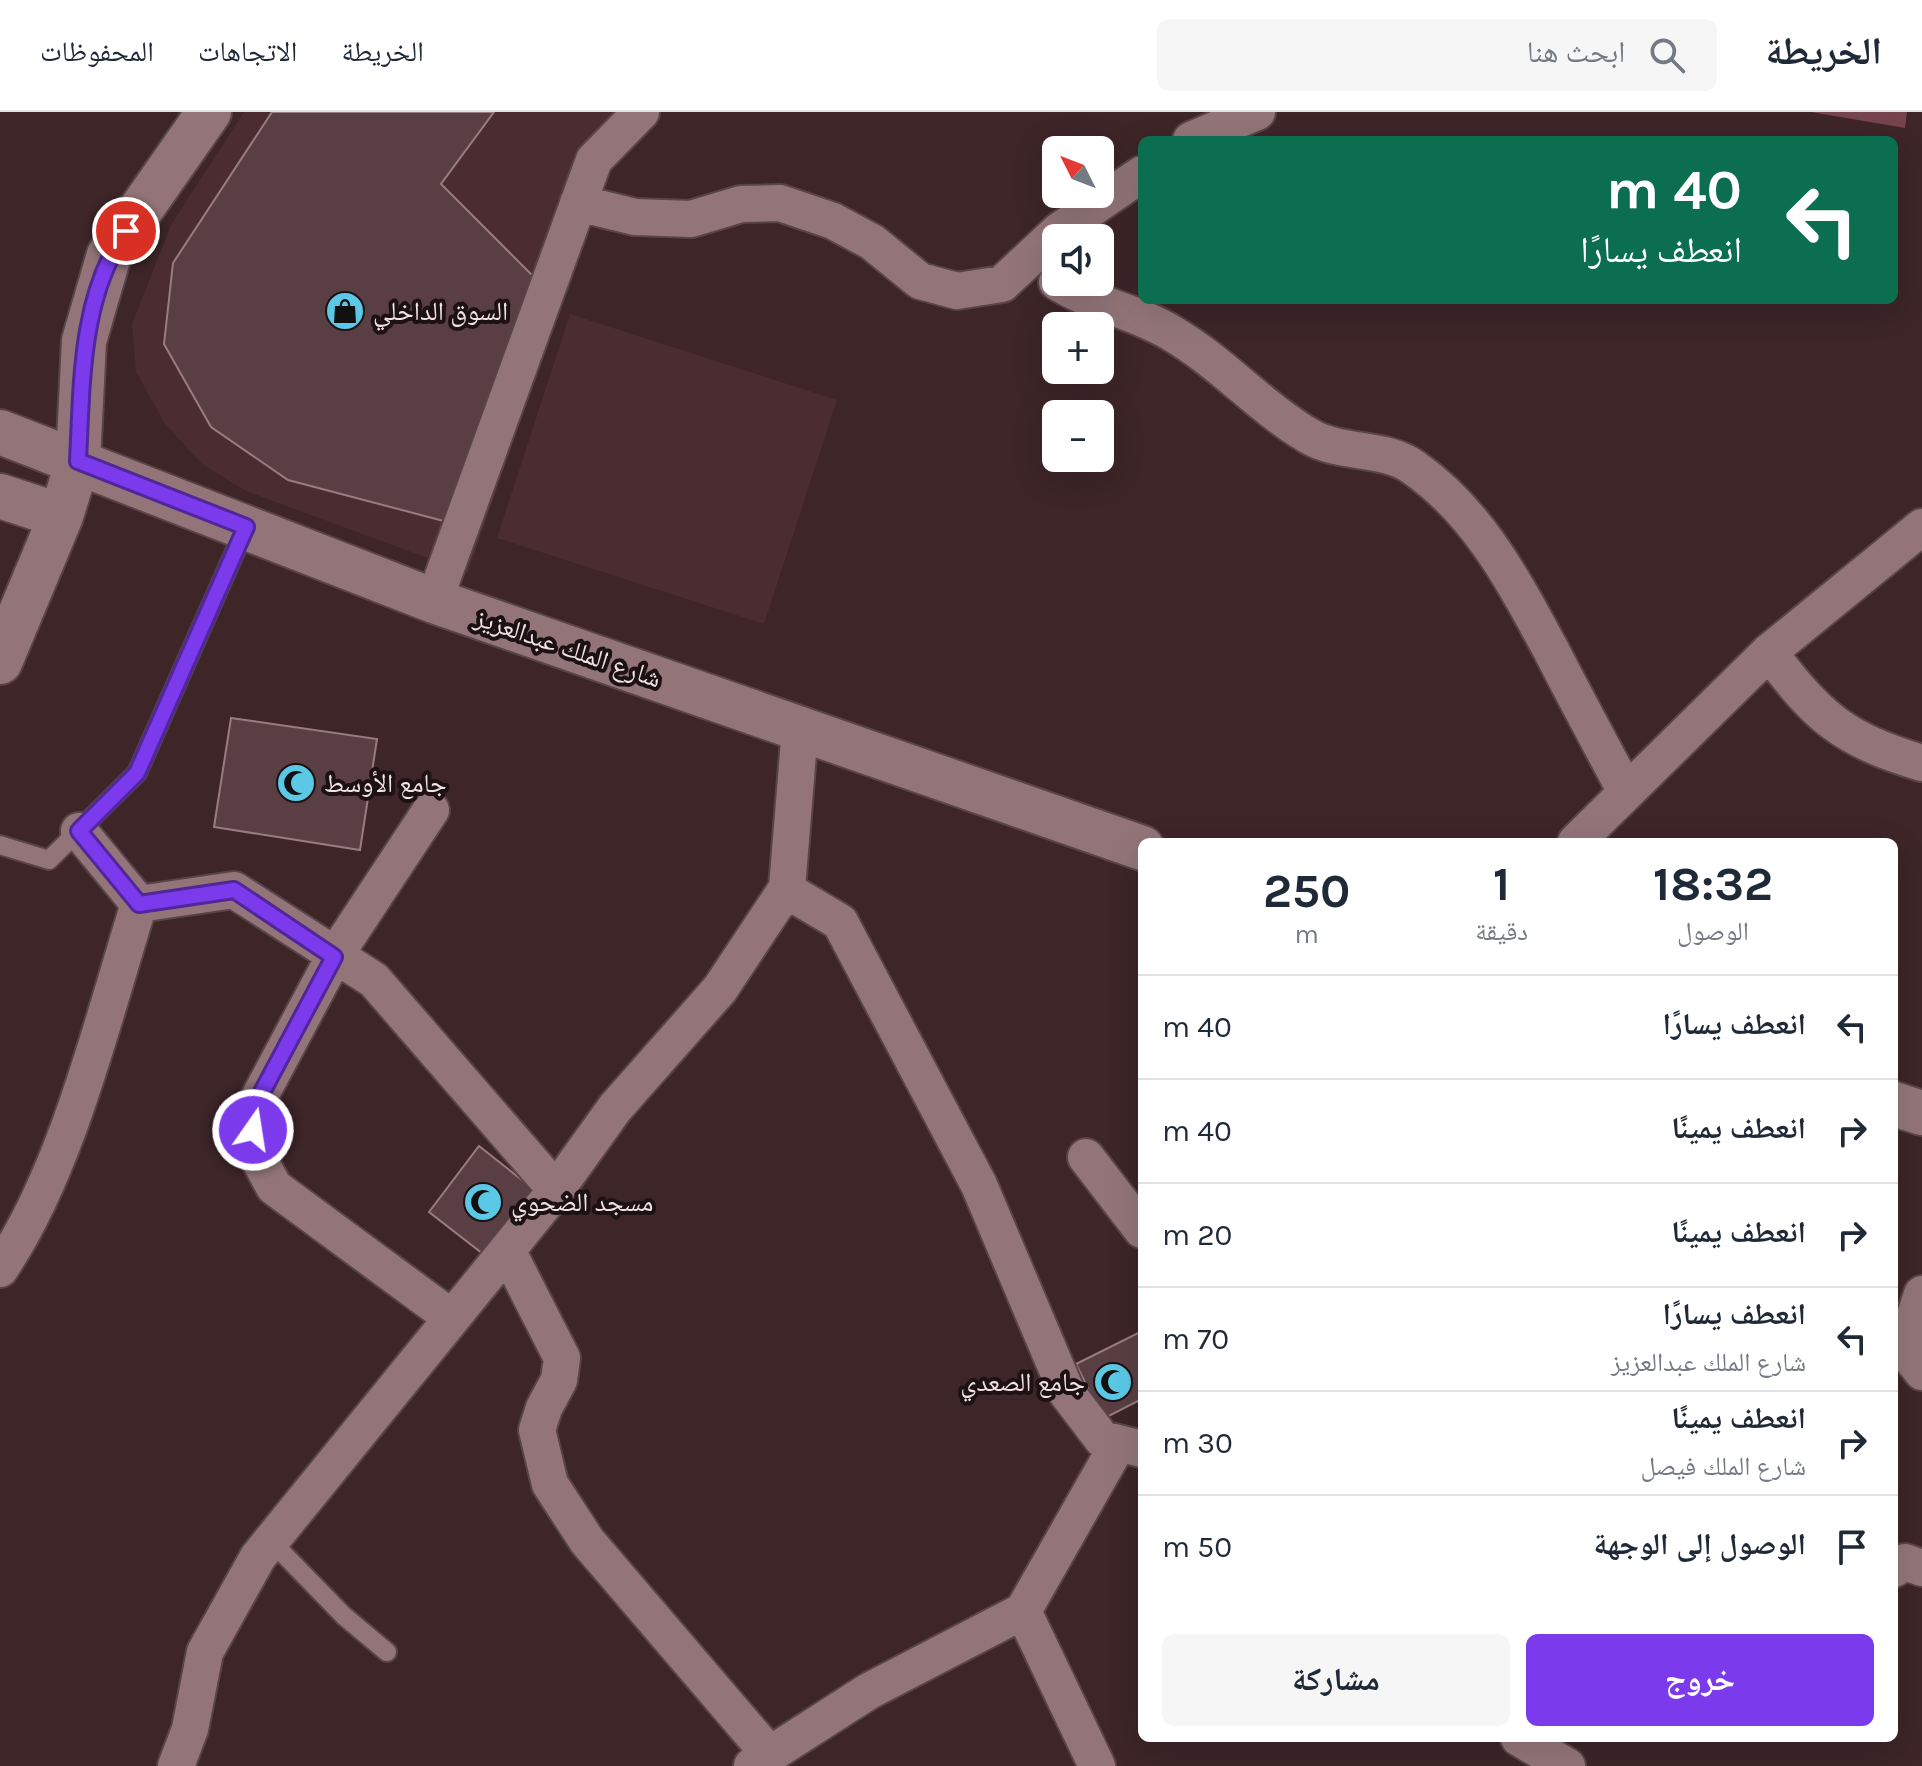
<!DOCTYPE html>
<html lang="ar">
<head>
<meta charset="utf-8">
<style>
  body { margin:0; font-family:Karla,"Noto Naskh Arabic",sans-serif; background:#f6f6f7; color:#1f2937; direction:rtl; height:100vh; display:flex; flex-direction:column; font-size:30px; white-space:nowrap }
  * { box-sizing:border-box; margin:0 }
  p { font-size:26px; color:#747a83 }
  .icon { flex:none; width:44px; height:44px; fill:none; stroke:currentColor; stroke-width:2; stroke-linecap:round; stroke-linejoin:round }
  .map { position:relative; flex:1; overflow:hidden; direction:ltr }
  .sheet { position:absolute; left:1138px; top:726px; width:760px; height:904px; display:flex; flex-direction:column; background:#fff; border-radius:12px; box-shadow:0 8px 32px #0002; direction:rtl }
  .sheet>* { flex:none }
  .banner { position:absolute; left:1138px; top:24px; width:760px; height:168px; border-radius:12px; box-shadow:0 8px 32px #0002; direction:rtl; background:#0b6e4f; color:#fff; overflow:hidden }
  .needle { width:52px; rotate:312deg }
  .tools { position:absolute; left:1042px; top:24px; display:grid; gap:16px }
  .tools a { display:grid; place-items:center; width:72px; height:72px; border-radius:12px; background:#fff; box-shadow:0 8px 32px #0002; font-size:40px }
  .pin { position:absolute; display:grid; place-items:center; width:68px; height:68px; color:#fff; margin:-34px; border:4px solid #fff; border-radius:50%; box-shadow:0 2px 8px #0007 }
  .me { position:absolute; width:88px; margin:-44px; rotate:13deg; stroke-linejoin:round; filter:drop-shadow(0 0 6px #0008) }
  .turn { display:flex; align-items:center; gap:28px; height:168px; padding:0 24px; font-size:36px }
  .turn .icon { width:104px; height:104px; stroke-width:2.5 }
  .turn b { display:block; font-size:56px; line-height:68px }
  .eta { display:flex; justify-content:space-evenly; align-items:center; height:136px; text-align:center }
  .eta b { font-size:48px; font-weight:700; line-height:56px }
  .primary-button { display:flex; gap:16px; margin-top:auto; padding:16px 24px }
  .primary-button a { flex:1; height:92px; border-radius:12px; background:#7c3aed; color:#fff; font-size:32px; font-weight:700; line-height:92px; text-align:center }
  .primary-button a+a { background:#f6f6f7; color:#1f2937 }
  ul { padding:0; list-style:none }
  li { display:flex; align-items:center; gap:24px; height:104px; padding:0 24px; border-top:2px solid #e0e1e3 }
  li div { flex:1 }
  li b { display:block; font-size:30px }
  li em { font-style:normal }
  header { display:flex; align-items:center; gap:48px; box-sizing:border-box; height:112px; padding:0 40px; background:#fff; border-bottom:2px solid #e0e1e3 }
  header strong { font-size:38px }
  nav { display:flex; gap:44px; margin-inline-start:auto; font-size:28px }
  .search { width:560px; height:72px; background:#f6f6f7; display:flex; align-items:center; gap:20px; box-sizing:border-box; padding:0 28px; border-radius:12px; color:#747a83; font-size:30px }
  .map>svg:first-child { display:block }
</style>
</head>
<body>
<header>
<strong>الخريطة</strong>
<div class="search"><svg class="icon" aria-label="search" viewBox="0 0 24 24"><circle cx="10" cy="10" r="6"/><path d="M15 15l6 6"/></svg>ابحث هنا</div>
<nav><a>الخريطة</a><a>الاتجاهات</a><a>المحفوظات</a></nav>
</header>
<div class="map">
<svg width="1922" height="1654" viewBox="0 0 1922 1654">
  <rect width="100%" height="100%" fill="#3d2528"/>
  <path fill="#4b2c31" d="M244 0H626L468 461 246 379 202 352 165 312 136 260 132 212 171 113Z
    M570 202 837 288 764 512 497 426Z"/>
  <path fill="#76444d" d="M1811 0H1907L1905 16Z"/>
  <path fill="#593f43" stroke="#997c80" stroke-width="2" d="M272 0H494L441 72 534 165 455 412 288 368 211 315 164 232 173 151Z
    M231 606 377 627 360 738 214 715Z
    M479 1034 537 1080 487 1145 429 1100Z
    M1142 1219V1287L1103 1307 1076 1252Z"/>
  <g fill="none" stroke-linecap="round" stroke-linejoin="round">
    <g stroke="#594448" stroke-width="22">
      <path id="service" d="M0 733 49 748 137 661 246 415
        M271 1429 344 1504 387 1540"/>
    </g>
    <g stroke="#594448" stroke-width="40">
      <path id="minor" d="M1191 28 1257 0
        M578 91 635 105 691 107 741 92 780 91 833 109 872 130 920 169 957 179 1002 172 1060 118 1142 62
        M1057 170C1093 193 1136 199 1173 222 1222 251 1260 295 1309 324 1341 343 1383 334 1413 355 1479 401 1514 470 1551 538 1575 585 1600 631 1625 678
        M434 489 594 48 641 0
        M1769 540C1818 605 1842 627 1922 651
        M431 698 334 845 253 997 254 1038 274 1075 452 1206
        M1576 730 1769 540 1922 415
        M786 778 840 810 979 1073 1067 1281 1102 1327 1142 1337
        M139 792 234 778 374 868 556 1078 615 996 720 877 787 776 800 617
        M1086 1045 1142 1118
        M507 1138 562 1246 559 1268 544 1296 537 1318 550 1372 587 1429 770 1643
        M0 1157C67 1059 103 906 139 792L79 719
        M1922 1182 1904 1237 1922 1260
        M1894 1457 1905 1450 1922 1456
        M1519 1626 1567 1654
        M176 1654 190 1617 205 1540 258 1445 556 1078
        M752 1654 869 1579 1023 1499
        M1097 1654 1023 1499 1118 1332"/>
    </g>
    <g stroke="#594448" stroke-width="48">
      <path id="tertiary" d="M0 320 434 489 1142 736
        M0 384 61 404
        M0 550 61 404 78 349 84 229 109 143 209 0
        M1894 992 1922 1001"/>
    </g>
    <use href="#service" stroke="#937579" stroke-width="18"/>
    <use href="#minor" stroke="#937579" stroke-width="36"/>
    <use href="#tertiary" stroke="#937579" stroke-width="44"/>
  </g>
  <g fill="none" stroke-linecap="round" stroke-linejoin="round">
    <g stroke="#51269a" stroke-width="20">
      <path id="route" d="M126 119C80 185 82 271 78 349L246 415 137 661 79 719 139 792 234 778 334 845 253 997V1018"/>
    </g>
    <use href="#route" stroke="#7c3aed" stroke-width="14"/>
  </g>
  <defs>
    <g id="shop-disc" transform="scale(2)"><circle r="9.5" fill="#5bc8e6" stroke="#1c1113"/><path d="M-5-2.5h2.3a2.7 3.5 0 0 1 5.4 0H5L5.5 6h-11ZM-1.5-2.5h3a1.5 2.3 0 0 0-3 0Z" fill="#111"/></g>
    <g id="mosque-disc" transform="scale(2)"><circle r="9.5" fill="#5bc8e6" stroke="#1c1113"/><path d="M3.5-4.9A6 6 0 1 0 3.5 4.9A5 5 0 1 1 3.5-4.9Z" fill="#111"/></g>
  </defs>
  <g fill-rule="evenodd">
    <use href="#shop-disc" x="345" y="199"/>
    <use href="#mosque-disc" x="296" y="671"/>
    <use href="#mosque-disc" x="483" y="1090"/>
    <use href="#mosque-disc" x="1113" y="1270"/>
  </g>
  <g text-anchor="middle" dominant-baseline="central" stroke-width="8" stroke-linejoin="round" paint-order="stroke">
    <g font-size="26" fill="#f3e2e4" stroke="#1c1113" text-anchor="start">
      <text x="373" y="199">السوق الداخلي</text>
      <text x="324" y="671">جامع الأوسط</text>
      <text x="511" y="1090">مسجد الضحوي</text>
      <text x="1085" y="1270" text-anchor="end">جامع الصعدي</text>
    </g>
    <g font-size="26" fill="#f3e2e4" stroke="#1c1113">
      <text transform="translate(568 536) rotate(19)">شارع الملك عبدالعزيز</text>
    </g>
  </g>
</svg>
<div class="tools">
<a><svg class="needle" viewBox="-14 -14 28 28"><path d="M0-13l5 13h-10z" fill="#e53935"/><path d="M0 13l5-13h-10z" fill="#747a83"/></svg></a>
<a><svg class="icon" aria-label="sound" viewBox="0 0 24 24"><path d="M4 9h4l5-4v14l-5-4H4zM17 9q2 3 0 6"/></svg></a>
<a>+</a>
<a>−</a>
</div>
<div class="pin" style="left:126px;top:119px;background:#d93025"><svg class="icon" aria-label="arrive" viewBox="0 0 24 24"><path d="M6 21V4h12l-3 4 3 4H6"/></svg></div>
<svg class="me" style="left:253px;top:1018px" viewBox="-20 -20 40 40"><circle r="17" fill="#7c3aed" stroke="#fff" stroke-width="3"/><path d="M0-11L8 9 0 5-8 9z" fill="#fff"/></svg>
<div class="banner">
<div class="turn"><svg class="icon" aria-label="left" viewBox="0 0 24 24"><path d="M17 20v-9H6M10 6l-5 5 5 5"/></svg><div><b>40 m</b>انعطف يسارًا</div></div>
</div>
<section class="sheet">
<div class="eta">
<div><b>18:32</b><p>الوصول</p></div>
<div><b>1</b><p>دقيقة</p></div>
<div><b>250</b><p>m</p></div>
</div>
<ul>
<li><svg class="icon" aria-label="left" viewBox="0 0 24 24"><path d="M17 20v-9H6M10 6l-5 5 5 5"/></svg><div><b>انعطف يسارًا</b></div><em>40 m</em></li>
<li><svg class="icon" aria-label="right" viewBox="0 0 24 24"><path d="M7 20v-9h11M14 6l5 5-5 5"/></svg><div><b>انعطف يمينًا</b></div><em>40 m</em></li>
<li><svg class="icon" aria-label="right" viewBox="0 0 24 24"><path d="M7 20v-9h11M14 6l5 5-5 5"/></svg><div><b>انعطف يمينًا</b></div><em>20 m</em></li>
<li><svg class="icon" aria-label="left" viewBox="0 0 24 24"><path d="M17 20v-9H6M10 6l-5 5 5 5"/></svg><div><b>انعطف يسارًا</b><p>شارع الملك عبدالعزيز</p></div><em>70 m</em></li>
<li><svg class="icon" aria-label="right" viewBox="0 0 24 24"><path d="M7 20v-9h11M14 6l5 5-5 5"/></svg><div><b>انعطف يمينًا</b><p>شارع الملك فيصل</p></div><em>30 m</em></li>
<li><svg class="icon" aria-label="arrive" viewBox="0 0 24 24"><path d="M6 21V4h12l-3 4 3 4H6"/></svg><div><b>الوصول إلى الوجهة</b></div><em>50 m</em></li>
</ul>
<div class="primary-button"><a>خروج</a><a>مشاركة</a></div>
</section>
</div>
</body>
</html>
